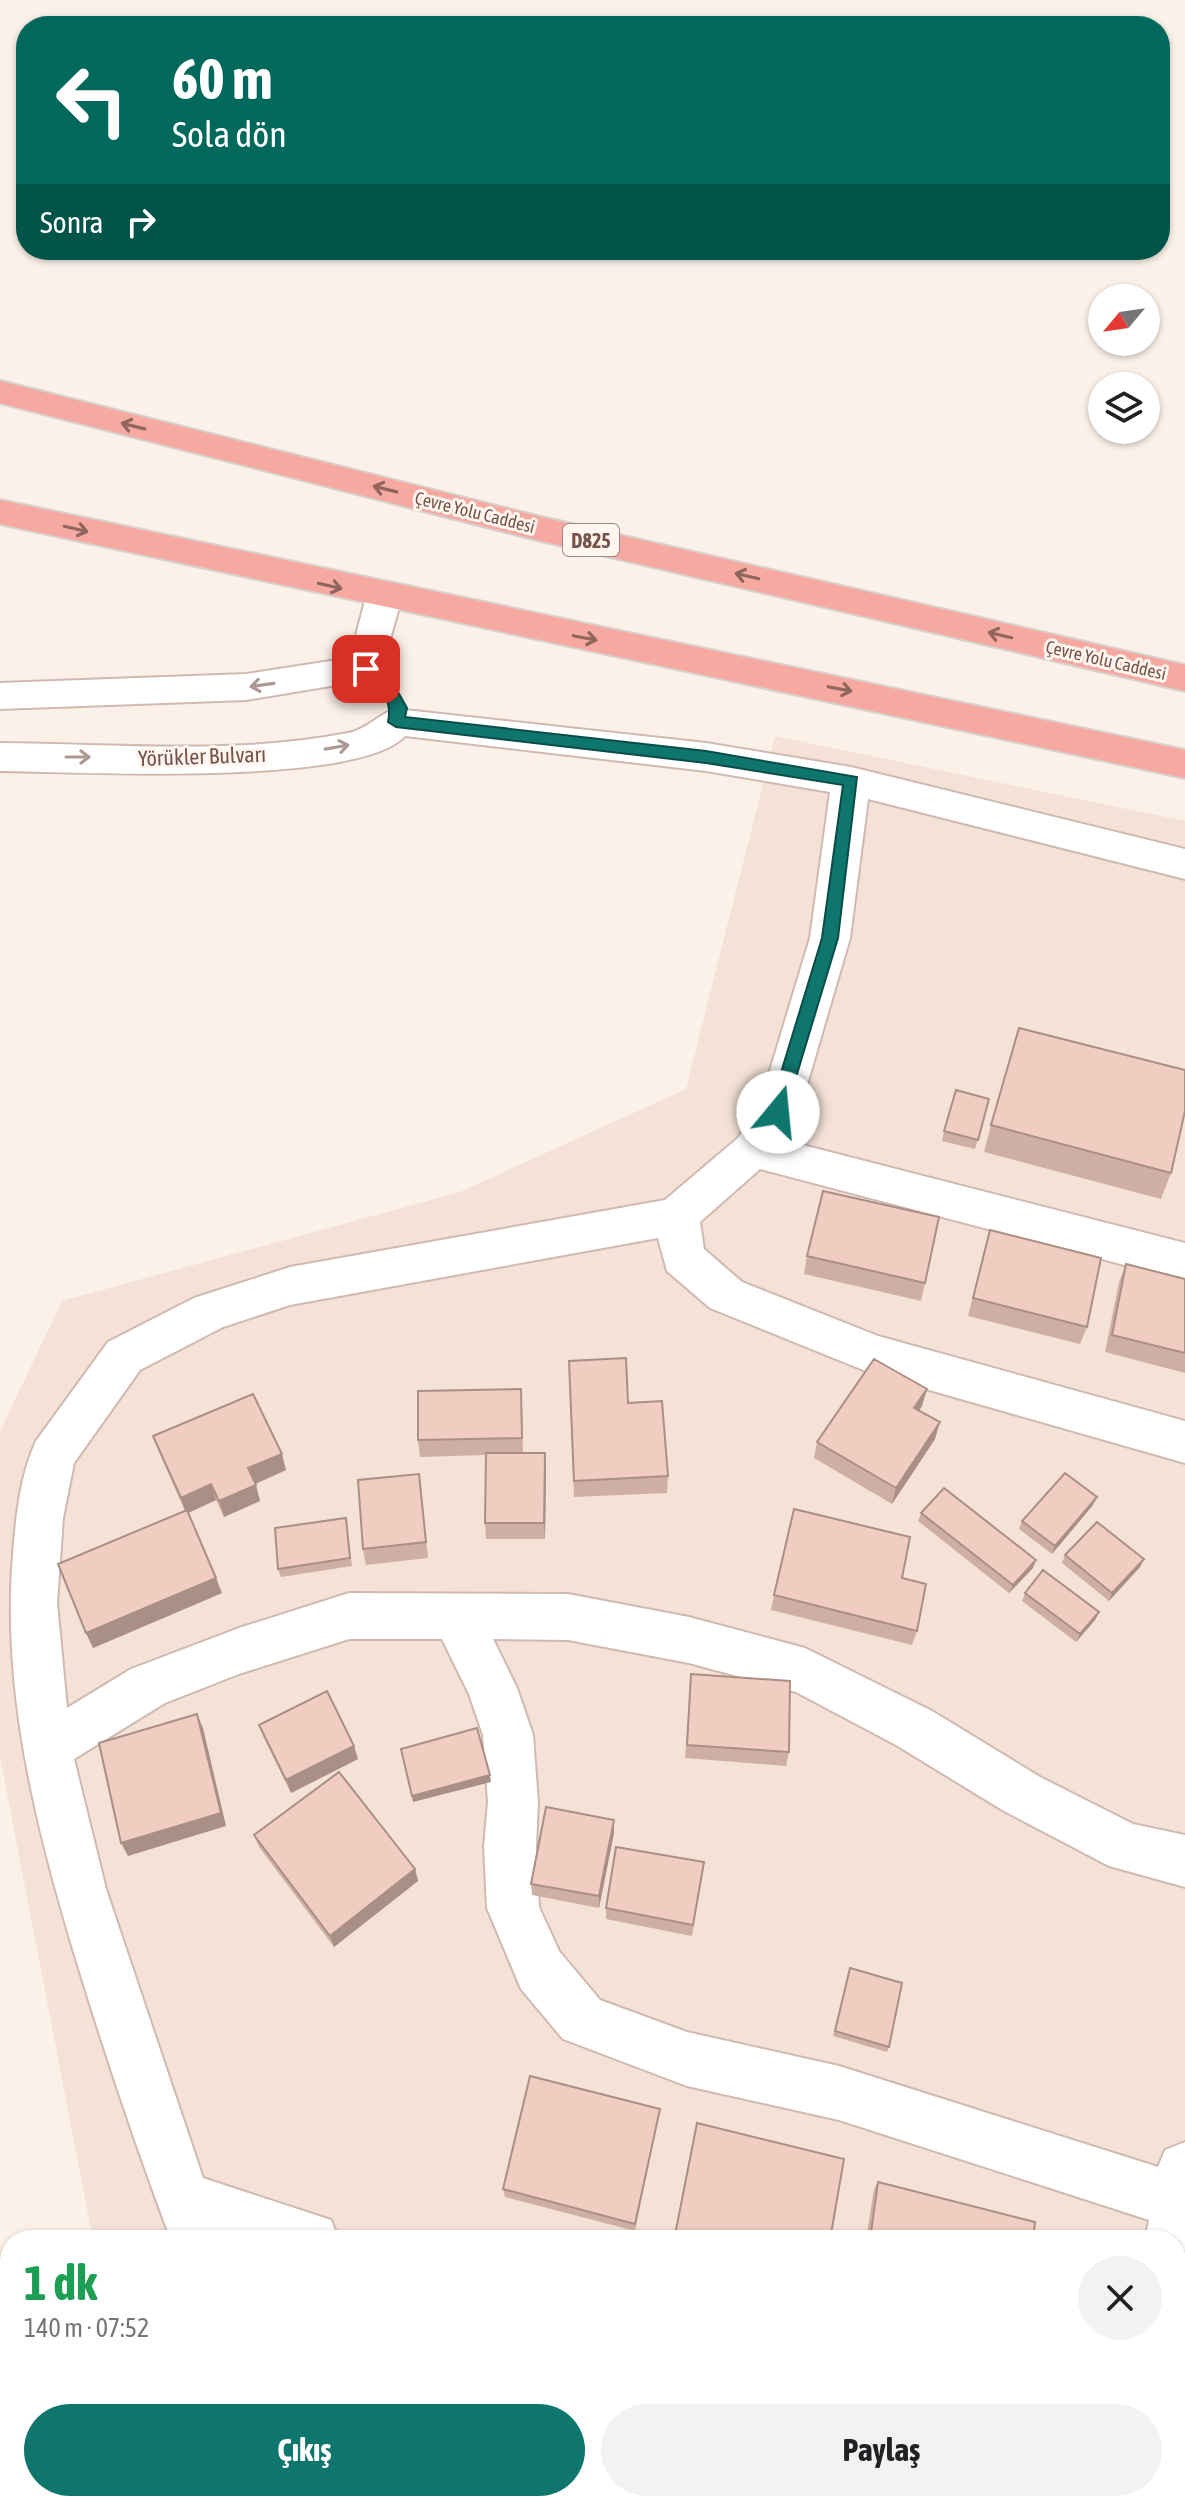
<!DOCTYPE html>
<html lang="tr">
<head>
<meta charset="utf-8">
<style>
  body { margin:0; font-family:"Asap Condensed",sans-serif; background:#f2f2f2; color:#202124; height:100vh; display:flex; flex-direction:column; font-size:30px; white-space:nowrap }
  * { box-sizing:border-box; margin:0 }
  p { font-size:26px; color:#757577 }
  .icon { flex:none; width:44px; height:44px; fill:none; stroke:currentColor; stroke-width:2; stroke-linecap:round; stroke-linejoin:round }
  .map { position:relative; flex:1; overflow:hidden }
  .panel { position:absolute; left:0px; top:2230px; width:1186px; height:282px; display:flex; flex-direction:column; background:#fff; border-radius:32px 32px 0 0; box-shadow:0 2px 6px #0004 }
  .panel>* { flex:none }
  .guide { position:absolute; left:16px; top:16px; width:1154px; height:244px; border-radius:32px; box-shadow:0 2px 6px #0004; background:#00695c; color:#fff; overflow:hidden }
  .needle { width:52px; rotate:241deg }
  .fabs { position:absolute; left:1088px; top:284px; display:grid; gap:16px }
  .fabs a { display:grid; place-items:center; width:72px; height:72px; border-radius:50%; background:#fff; box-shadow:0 2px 6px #0004; font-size:40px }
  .pin { position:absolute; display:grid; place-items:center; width:68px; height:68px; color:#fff; margin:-34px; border-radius:16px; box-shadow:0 4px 12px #0006 }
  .me { position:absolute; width:88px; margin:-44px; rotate:17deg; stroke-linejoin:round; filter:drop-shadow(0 0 6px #0008) }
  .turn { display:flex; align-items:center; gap:28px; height:168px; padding:0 24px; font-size:36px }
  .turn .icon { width:104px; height:104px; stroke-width:2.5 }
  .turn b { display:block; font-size:56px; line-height:68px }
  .then { display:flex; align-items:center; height:76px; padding:0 24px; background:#0003; gap:16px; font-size:30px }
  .round { display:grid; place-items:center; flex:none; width:84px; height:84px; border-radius:42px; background:#f2f2f2 }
  .overview { display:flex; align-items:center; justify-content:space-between; height:136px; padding:0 24px }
  h1 { font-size:48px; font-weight:700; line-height:60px; color:#1e9e55 }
  .primary-button { display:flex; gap:16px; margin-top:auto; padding:16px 24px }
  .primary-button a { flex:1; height:92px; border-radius:48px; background:#0f766e; color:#fff; font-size:32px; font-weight:700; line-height:92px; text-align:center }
  .primary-button a+a { background:#f2f2f2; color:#202124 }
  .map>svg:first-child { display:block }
</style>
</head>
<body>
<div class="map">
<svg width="1185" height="2511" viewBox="0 0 1185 2511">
  <rect width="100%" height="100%" fill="#fcf1e8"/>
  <path fill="#f4e2d7" d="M775 736 1185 821V2511H149L147 2502H1176V2240H93L0 1757V1431L62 1301 460 1192 686 1089Z"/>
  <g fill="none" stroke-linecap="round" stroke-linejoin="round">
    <g stroke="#d0bab0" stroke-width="4">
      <path id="minor" d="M384 585 397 588 402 597 379 678 246 700 0 709V683L246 674 350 658 366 597 371 588Z
        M396 709 706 743 851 767 1185 849V879L868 799 850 938 799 1112 783 1140 1185 1243V1281L760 1169 700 1222 704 1249 742 1282 878 1336 1185 1421V1463L873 1374 710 1308 667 1271 658 1238 290 1305 223 1327 140 1370 74 1463 63 1518 57 1603 67 1708 131 1669 239 1628 349 1593 568 1594 689 1617 805 1648 932 1711 1040 1777 1133 1824 1185 1835V1887L1109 1866 1004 1811 896 1745 796 1692 689 1663 568 1640 493 1639 517 1688 533 1735 538 1802 536 1846 539 1907 559 1951 600 2000 687 2032 839 2066 1158 2167 1165 2150 1185 2142V2263L1176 2267V2240H1145L1149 2220 839 2120 687 2086 563 2039 521 1989 487 1908 484 1846 488 1802 483 1735 469 1694 442 1639H349L239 1674 165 1703 74 1759 106 1889 203 2178 331 2220 339 2240H171C139 2155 110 2069 83 1982 40 1843 1 1700 13 1554 16 1516 20 1476 36 1441L108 1342 194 1298 290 1267 665 1200 738 1138 759 1107 810 938 830 792 706 771 405 736C359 787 75 772 0 771V743C114 744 236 755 348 733 368 729 378 714 396 709Z
        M1176 2352 1185 2355V2413L1176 2410Z
        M224 2502H284L286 2511H226Z
        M1093 2502H1159L1161 2505 1158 2511H1097Z"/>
    </g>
    <g stroke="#d9cfcd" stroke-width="4">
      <path id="highway" d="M0 381 537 516 1185 665V691L537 540 0 403Z
        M0 500 1185 750V778L0 524Z"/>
    </g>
    <use href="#minor" fill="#fff" fill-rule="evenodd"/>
    <use href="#highway" fill="#f5a9a0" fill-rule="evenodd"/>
  </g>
  <path fill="#cfafa5" d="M989 1099 975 1149 942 1141 944 1131Z
    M991 1125 1171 1173 1161 1199 984 1152Z
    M985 1248 1087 1327 1080 1344 968 1316Z
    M807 1256 925 1283 921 1301 804 1274Z
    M1126 1264 1185 1279V1373L1105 1352 1119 1282Z
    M569 1378 628 1403 668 1476 667 1493 574 1497Z
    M522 1406 523 1453 546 1470 545 1539H486L485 1523 486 1455 420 1457 418 1440Z
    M922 1406 919 1411 935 1439 892 1504 814 1458 817 1442Z
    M153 1436 286 1470 255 1484 260 1501 224 1517 216 1500 188 1513 222 1593 93 1648 86 1633 185 1511 159 1452Z
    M421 1490 428 1558 366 1565 363 1549Z
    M1093 1505 1052 1554 1019 1529 1022 1521Z
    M921 1513 1033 1568 1009 1593 918 1521Z
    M346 1518 352 1566 281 1577 278 1569Z
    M1065 1555 1140 1567 1109 1601 1062 1563Z
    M1025 1593 1099 1612 1095 1620 1076 1642 1022 1601Z
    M774 1595 917 1631 912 1645 771 1610Z
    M691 1674 789 1752 786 1766 685 1758Z
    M259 1725 358 1759 291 1793 264 1738Z
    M614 1833 599 1908 532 1895 531 1884Z
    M254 1835 415 1869 418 1881 334 1947 259 1847Z
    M704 1862 692 1936 606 1919V1908Z
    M850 1968 889 2047 887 2052 833 2036Z
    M660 2109 635 2231 505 2197 503 2189Z
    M878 2182 1033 2240H866L874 2189Z
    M824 2502H974L973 2511H822Z"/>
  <path fill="#a98f86" d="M927 1389 922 1406 909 1425 914 1408Z
    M940 1422 935 1439 892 1504 896 1488Z
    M545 1453 546 1470 545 1539 544 1523Z
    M282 1454 286 1470 253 1485 248 1468Z
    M211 1484 216 1500 186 1514 181 1498Z
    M256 1485 260 1501 224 1517 219 1501Z
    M1097 1497 1093 1505 1052 1554 1055 1546Z
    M1144 1559 1140 1567 1109 1601 1112 1593Z
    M1036 1560 1033 1568 1009 1593 1013 1585Z
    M216 1578 222 1593 93 1648 86 1633Z
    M1099 1612 1095 1620 1076 1642 1080 1634Z
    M197 1714 203 1728 226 1826 128 1856 121 1843Z
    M354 1746 358 1759 291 1793 286 1780Z
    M490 1775 491 1782 413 1802 412 1796Z
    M614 1820V1833L599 1908V1896Z
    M415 1869 418 1881 334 1947 330 1936Z"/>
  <path fill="#f1ccc0" stroke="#a98f86" stroke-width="2" d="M1019 1028 1185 1070V1111L1171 1173 991 1125Z
    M956 1090 989 1099 978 1140 944 1131Z
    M823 1191 939 1217 925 1283 807 1256Z
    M990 1230 1101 1258 1087 1327 973 1298Z
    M1126 1264 1185 1279V1353L1112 1335Z
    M626 1358 628 1403 662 1401 668 1476 574 1481 569 1361Z
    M874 1359 927 1389 914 1408 940 1422 896 1488 817 1442Z
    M521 1389 522 1438 418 1440V1391Z
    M253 1394 282 1454 248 1468 256 1485 219 1501 211 1484 181 1498 153 1436Z
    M486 1453H545L544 1523H485Z
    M1065 1473 1097 1497 1055 1546 1022 1521Z
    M419 1474 426 1542 363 1549 358 1480Z
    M944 1488 1036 1560 1013 1585 921 1513Z
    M794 1509 910 1537 902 1578 926 1584 917 1631 774 1595Z
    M187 1510 216 1578 86 1633 58 1564Z
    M346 1518 350 1558 278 1569 275 1528Z
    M1097 1522 1144 1559 1112 1593 1065 1555Z
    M1043 1570 1099 1612 1080 1634 1025 1593Z
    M691 1674 790 1681 789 1752 687 1745Z
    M327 1691 354 1746 286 1780 259 1725Z
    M197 1714 221 1813 121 1843 99 1743Z
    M477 1728 490 1775 412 1796 401 1749Z
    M339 1772 415 1869 330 1936 254 1835Z
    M546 1807 614 1820 599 1896 531 1884Z
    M616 1847 704 1862 693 1925 606 1908Z
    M850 1968 902 1983 889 2047 835 2031Z
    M530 2076 660 2109 635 2224 503 2189Z
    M697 2123 844 2159 830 2240H674Z
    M878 2182 1035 2222 1033 2240H870Z
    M620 2502H775L773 2511H619Z
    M827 2502H974L973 2511H826Z"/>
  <defs><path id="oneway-shaft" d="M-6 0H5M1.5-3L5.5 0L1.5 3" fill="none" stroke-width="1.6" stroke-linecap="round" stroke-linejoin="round" transform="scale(2)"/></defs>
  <g stroke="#8f655d">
    <use href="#oneway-shaft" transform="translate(133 426) rotate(-166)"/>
    <use href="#oneway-shaft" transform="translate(385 489) rotate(-166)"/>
    <use href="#oneway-shaft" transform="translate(76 529) rotate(13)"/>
    <use href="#oneway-shaft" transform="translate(747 576) rotate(-167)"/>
    <use href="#oneway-shaft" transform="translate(330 586) rotate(13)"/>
    <use href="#oneway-shaft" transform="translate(1000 635) rotate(-167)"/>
    <use href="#oneway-shaft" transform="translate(585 638) rotate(11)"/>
    <use href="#oneway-shaft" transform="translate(840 689) rotate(11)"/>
  </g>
  <g stroke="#ad9894">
    <use href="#oneway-shaft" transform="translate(262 685) rotate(172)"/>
    <use href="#oneway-shaft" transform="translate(337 747) rotate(-10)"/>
    <use href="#oneway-shaft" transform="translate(78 757)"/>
  </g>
  <path fill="#0f766e" stroke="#0a4d48" stroke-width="2" d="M366 663 390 678 407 708 405 717 706 751 857 777 838 938 784 1117H772L769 1112 822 938 843 785 706 763 396 727 388 722C394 694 374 687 359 669Z"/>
  <g text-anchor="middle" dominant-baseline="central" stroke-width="6" stroke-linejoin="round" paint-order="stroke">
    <g font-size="18" fill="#76544c" stroke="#fff6ef">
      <text transform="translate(475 512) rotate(14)">Çevre Yolu Caddesi</text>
      <text transform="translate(1106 660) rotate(13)">Çevre Yolu Caddesi</text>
    </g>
    <rect fill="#fff6ef" stroke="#9f857d" stroke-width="2" x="563" y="524" width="56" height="32" rx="6"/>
    <g font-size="20" font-weight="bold" fill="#76544c">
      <text x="591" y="540">D825</text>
    </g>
    <g font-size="22" fill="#76544c" stroke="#fff6ef">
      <text transform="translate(202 756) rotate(-2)">Yörükler Bulvarı</text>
    </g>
  </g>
</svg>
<div class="fabs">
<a><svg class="needle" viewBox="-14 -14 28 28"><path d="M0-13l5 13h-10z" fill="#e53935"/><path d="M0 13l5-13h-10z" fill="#757577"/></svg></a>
<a><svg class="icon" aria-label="layers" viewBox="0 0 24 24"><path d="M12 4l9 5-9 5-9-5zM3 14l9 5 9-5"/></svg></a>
</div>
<div class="pin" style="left:366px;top:669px;background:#d93025"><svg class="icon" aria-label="arrive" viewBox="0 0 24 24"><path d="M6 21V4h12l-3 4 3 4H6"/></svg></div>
<svg class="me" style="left:778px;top:1112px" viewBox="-20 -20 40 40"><circle r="19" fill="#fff"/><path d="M0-13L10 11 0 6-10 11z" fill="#0f766e"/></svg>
<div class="guide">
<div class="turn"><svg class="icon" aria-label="left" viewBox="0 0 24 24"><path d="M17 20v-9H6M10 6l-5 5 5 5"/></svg><div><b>60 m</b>Sola dön</div></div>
<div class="then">Sonra<svg class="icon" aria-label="right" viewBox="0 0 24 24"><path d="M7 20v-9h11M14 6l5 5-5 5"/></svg></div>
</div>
<section class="panel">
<div class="overview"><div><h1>1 dk</h1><p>140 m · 07:52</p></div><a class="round"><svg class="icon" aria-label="close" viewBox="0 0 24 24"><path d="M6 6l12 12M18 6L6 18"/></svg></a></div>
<div class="primary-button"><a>Çıkış</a><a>Paylaş</a></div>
</section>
</div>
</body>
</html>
